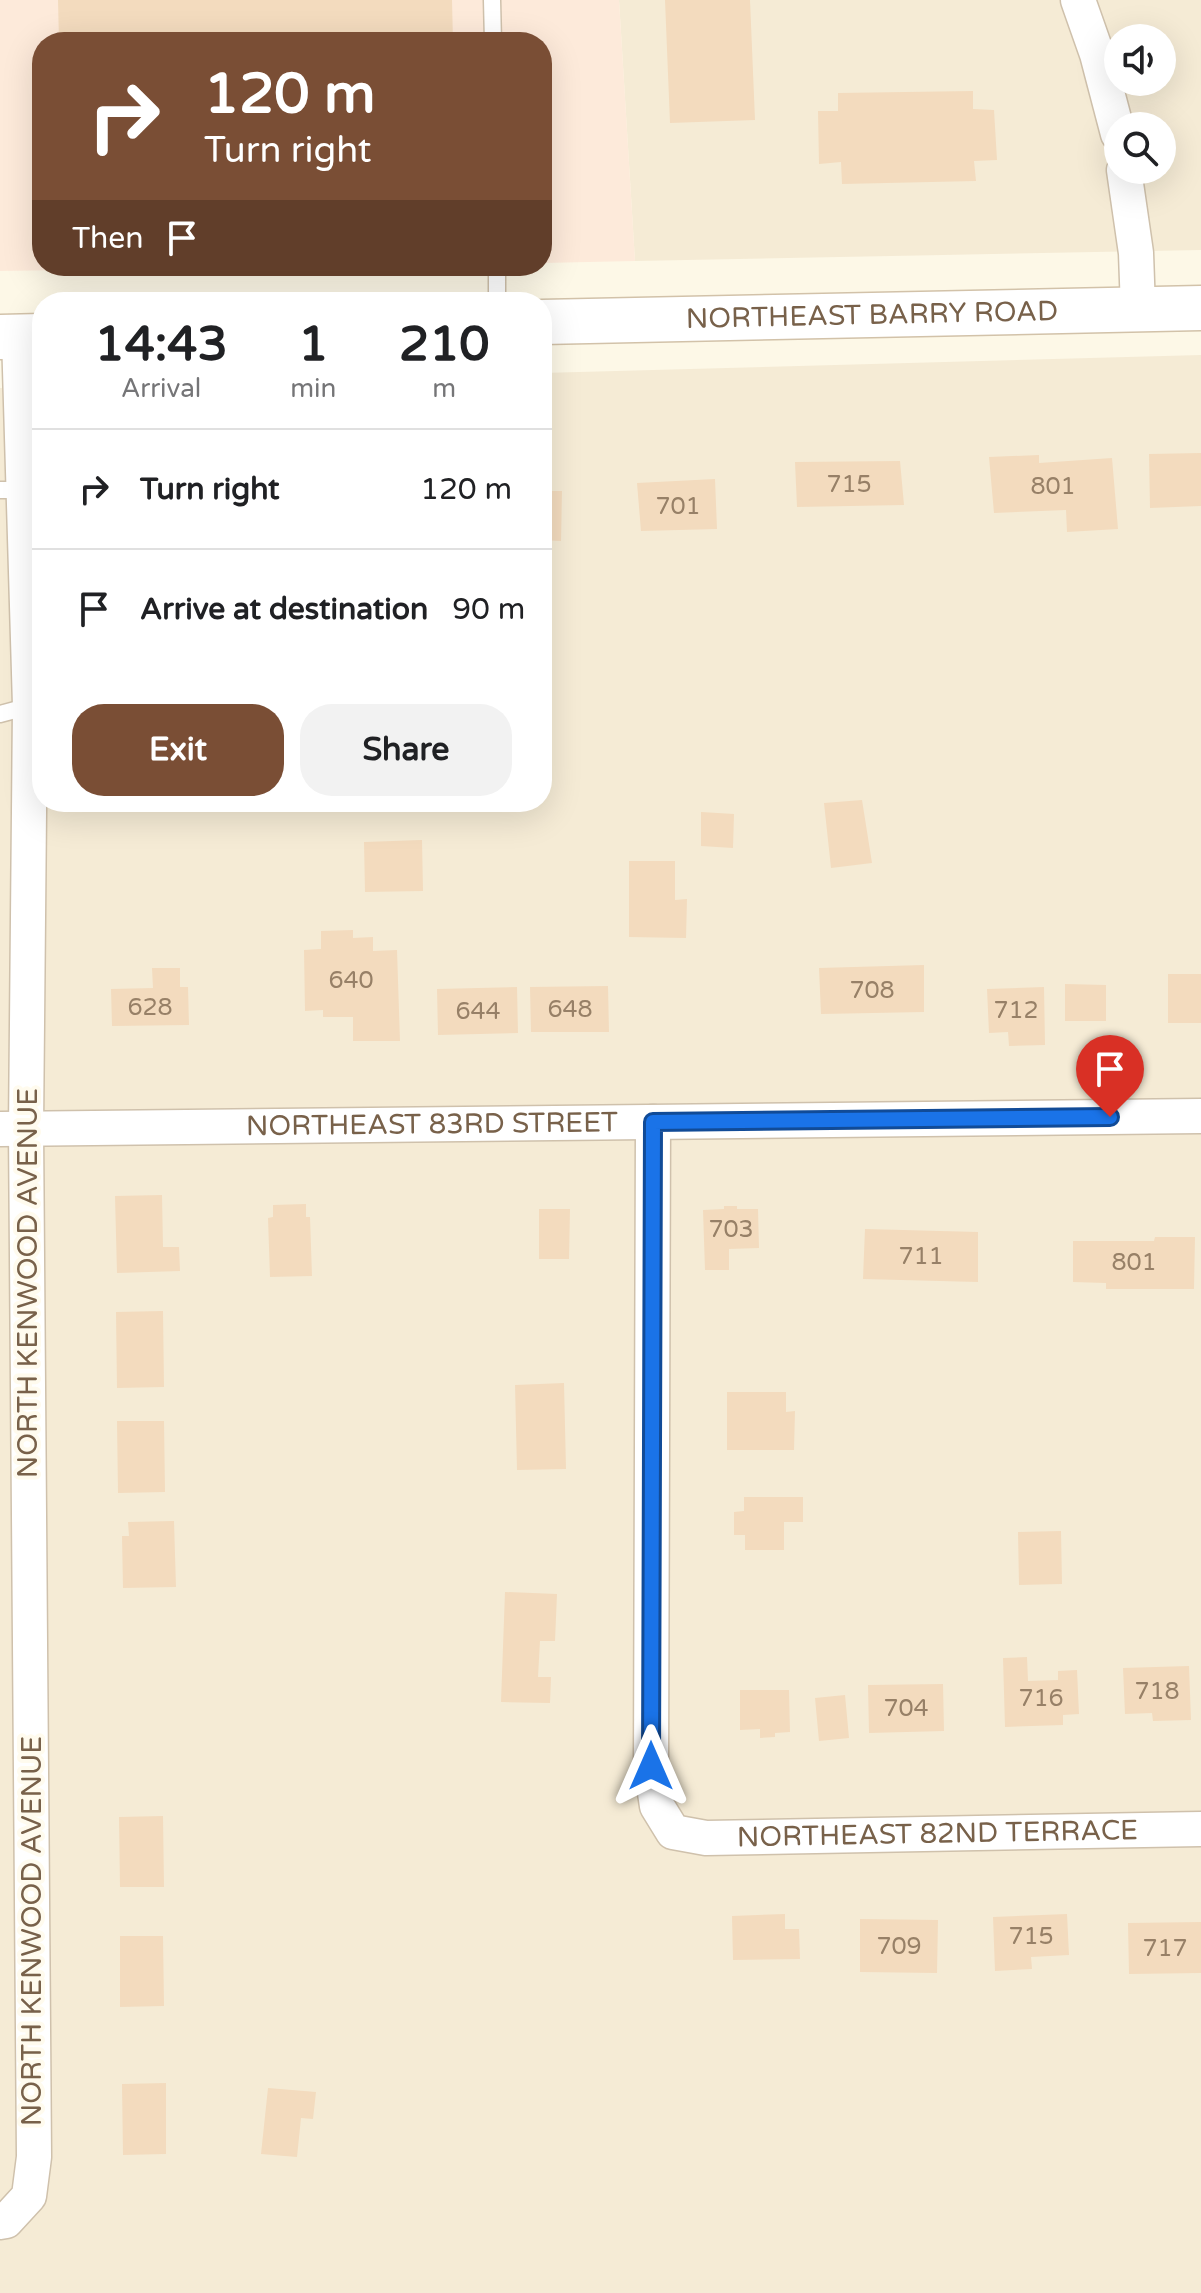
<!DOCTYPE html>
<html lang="en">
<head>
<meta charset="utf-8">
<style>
  body { margin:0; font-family:"Varela Round",sans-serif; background:#f2f2f2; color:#202124; height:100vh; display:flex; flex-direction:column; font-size:30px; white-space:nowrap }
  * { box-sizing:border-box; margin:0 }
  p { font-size:26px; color:#757577 }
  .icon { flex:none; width:44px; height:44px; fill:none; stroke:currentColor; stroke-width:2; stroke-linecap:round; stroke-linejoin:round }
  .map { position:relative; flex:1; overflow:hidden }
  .panel { position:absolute; left:32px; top:292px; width:520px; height:520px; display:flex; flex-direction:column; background:#fff; border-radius:32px; box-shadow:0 8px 32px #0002 }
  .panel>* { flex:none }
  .hud { position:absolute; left:32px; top:32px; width:520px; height:244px; border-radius:32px; box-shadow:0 8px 32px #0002; background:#7a4e35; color:#fff; overflow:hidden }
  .fabs { position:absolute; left:1104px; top:24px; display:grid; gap:16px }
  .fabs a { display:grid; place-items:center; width:72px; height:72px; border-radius:50%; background:#fff; box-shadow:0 8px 32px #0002; font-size:40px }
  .pin { position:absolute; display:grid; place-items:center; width:68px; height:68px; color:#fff; margin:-82px -34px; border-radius:50% 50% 50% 0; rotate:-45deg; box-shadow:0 0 8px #0007 }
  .pin .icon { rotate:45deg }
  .me { position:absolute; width:88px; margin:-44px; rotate:0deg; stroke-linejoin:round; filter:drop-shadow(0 0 6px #0008) }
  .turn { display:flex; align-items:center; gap:28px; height:168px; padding:0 40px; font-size:36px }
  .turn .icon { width:104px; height:104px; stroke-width:2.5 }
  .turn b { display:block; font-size:56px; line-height:68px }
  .then { display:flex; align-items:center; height:76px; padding:0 40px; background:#0003; gap:16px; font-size:30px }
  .eta { display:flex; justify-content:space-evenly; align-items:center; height:136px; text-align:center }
  .eta b { font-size:48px; font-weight:700; line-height:56px }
  .button { display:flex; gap:16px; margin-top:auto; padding:16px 40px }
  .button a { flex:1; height:92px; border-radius:32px; background:#7a4e35; color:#fff; font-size:32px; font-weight:700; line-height:92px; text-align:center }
  .button a+a { background:#f2f2f2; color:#202124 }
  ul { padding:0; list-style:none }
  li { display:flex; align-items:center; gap:24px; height:120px; padding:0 40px; border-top:2px solid #e0e0e0 }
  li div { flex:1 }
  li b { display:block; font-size:30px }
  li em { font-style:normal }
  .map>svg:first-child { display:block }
</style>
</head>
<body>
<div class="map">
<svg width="1201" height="2293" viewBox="0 0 1201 2293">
  <rect width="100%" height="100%" fill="#fdf8e7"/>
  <path fill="#f5ebd5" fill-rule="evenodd" d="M619 0H1201V250L635 261ZM1118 38H1162V82H1118ZM1118 126H1162V170H1118Z
    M1201 355V2293H0V388L42 387V802H542V373Z"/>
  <path fill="#fdeada" d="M0 0H619L635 261 542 263V42H42V266H331L0 271Z"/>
  <path fill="#f3dbbe" d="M58 0H452L453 42H59Z
    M665 0H750L755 120 670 123Z
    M973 91V109L994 110 997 160 974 161 976 181 842 184 841 162 819 164 818 111H838V93Z
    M1201 453V506L1150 508 1149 454Z
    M1039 455V463L1112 458 1118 529 1067 532 1066 510 994 513 989 457Z
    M900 461 904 505 797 507 795 462Z
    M715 479 717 529 641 531 637 483Z
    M542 491H562L561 541 542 540Z
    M862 800 872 863 831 868 824 803Z
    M701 812 734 814 733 848 701 846Z
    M422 840 423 891 365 892 364 842Z
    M629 861H675V900L687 899 686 938 629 937Z
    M353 930V938L373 937V951L397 950 400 1041H353V1017H323V1010L305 1011 304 950 321 949V931Z
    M924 965V1012L821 1014 819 968Z
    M152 968H180V987H188L189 1025 112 1026 111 989 153 988Z
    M1168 974H1201V1023H1168Z
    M1065 984 1106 985V1021H1065Z
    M608 986 609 1032H531L530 987Z
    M517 987 518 1033 438 1035 437 989Z
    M1044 987 1045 1045 1009 1046 1008 1032 989 1033 987 989Z
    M162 1195 163 1247H179L180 1271 117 1273 115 1196Z
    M306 1204V1217H310L312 1276 270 1277 268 1218 273 1217V1205Z
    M724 1206H737V1209H758L759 1248 729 1249V1270H705L703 1210 724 1209Z
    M539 1209H570L569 1259H539Z
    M865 1229 978 1232V1282L863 1279Z
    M1155 1237H1195L1194 1289H1106V1283L1073 1282V1241H1154Z
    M163 1311 164 1387 117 1388 116 1312Z
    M564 1383 566 1469 517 1470 515 1385Z
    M727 1392H786V1412L795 1411 794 1450H727Z
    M117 1421H164L165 1492 118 1493Z
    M744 1497H803V1522H784V1550H745V1535H734V1512L744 1511Z
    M174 1521 176 1587 123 1588 122 1536H129L128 1522Z
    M1061 1531 1062 1584 1019 1585 1018 1532Z
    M505 1592 557 1594 555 1641H540L538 1677H551L550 1703 501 1702Z
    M1027 1657 1028 1681 1058 1680V1671L1077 1670 1079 1714 1063 1715V1725L1005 1727 1003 1658Z
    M1189 1666 1191 1720 1153 1721 1152 1713 1125 1714 1123 1668Z
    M943 1684 944 1731 869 1733 868 1685Z
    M740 1690H789L790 1732 775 1733V1737L760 1738V1729L740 1730Z
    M845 1695 849 1738 819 1741 815 1698Z
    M163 1816 164 1887H120L119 1817Z
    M785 1914V1929H799L800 1959 733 1960 732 1916Z
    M1067 1914 1069 1955 1031 1957 1032 1969 995 1971 993 1917Z
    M860 1919 938 1920 937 1973 860 1972Z
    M1201 1922V1973L1129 1974 1128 1923Z
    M120 1936H163L164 2006 120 2007Z
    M166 2083V2154L123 2155 122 2084Z
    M268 2088 316 2092 313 2119 301 2118 297 2157 261 2154Z"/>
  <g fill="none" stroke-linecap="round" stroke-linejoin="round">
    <g stroke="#cfc1ac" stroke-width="19">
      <path id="lane" d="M492 0 493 42
        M497 266V302
        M0 490H25
        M0 714 30 706"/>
    </g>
    <g stroke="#cfc1ac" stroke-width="37">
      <g id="street">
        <path d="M1078 0 1097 54 1118 134"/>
        <path d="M1124 170 1136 253 1138 309"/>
        <path id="s1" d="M653 1122 651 1766 657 1806 673 1832 706 1838 1201 1829"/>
        <path id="s2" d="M0 1129 1201 1116"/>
        <path d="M0 2222 6 2221 29 2196 34 2157 26 1129 30 706 19 336"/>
      </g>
    </g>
    <g stroke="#d2c2a9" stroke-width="47">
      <g id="secondary">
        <path id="s3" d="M542 322 1201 308"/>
        <path d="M0 337 42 336"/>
      </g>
    </g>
    <use href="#lane" stroke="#fff" stroke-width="16"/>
    <use href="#street" stroke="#fff" stroke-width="34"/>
    <use href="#secondary" stroke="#fff" stroke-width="44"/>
  </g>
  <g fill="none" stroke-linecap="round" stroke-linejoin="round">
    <g stroke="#114b97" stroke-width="20">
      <path id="route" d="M651 1766 653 1122 1110 1117"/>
    </g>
    <use href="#route" stroke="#1a73e8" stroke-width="14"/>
  </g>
  <g text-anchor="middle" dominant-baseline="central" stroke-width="8" stroke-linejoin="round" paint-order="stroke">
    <g font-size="24" fill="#978067">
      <text x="849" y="484">715</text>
      <text x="1053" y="486">801</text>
      <text x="678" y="506">701</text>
      <text x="351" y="980">640</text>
      <text x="872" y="990">708</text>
      <text x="150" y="1007">628</text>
      <text x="570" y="1009">648</text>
      <text x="1016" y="1010">712</text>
      <text x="478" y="1011">644</text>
      <text x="731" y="1229">703</text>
      <text x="921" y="1256">711</text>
      <text x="1134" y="1262">801</text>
      <text x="1157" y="1691">718</text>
      <text x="1041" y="1698">716</text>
      <text x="906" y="1708">704</text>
      <text x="1031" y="1936">715</text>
      <text x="899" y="1946">709</text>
      <text x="1165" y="1948">717</text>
    </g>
    <g font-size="28" fill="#78614a" stroke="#fffbee">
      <text stroke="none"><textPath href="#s3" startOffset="330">NORTHEAST BARRY ROAD</textPath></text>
      <text stroke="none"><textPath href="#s2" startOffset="432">NORTHEAST 83RD STREET</textPath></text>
      <text transform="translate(28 1283) rotate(-90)">NORTH KENWOOD AVENUE</text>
      <text stroke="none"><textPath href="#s1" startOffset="980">NORTHEAST 82ND TERRACE</textPath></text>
      <text transform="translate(32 1931) rotate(-90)">NORTH KENWOOD AVENUE</text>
    </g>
  </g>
</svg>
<div class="fabs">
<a><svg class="icon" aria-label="sound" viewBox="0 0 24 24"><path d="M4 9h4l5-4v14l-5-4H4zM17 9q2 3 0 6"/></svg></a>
<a><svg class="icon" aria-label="search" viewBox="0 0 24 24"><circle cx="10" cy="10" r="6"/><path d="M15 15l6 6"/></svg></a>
</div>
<div class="pin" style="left:1110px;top:1117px;background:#d93025"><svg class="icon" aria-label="arrive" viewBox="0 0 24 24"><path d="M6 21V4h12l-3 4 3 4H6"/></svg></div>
<svg class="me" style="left:651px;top:1766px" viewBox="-20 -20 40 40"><path d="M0-17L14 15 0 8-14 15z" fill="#1a73e8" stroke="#fff" stroke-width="4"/></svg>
<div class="hud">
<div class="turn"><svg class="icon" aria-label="right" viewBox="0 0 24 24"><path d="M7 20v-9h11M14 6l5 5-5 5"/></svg><div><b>120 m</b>Turn right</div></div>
<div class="then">Then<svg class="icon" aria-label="arrive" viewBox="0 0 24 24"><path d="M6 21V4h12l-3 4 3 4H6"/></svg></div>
</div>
<section class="panel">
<div class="eta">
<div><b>14:43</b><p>Arrival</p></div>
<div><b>1</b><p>min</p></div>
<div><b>210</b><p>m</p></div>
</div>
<ul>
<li><svg class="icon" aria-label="right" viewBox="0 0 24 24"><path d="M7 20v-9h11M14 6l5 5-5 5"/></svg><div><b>Turn right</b></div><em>120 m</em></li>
<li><svg class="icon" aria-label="arrive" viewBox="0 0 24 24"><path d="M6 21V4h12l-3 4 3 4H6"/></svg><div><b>Arrive at destination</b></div><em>90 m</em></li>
</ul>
<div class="button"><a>Exit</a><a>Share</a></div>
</section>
</div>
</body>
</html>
